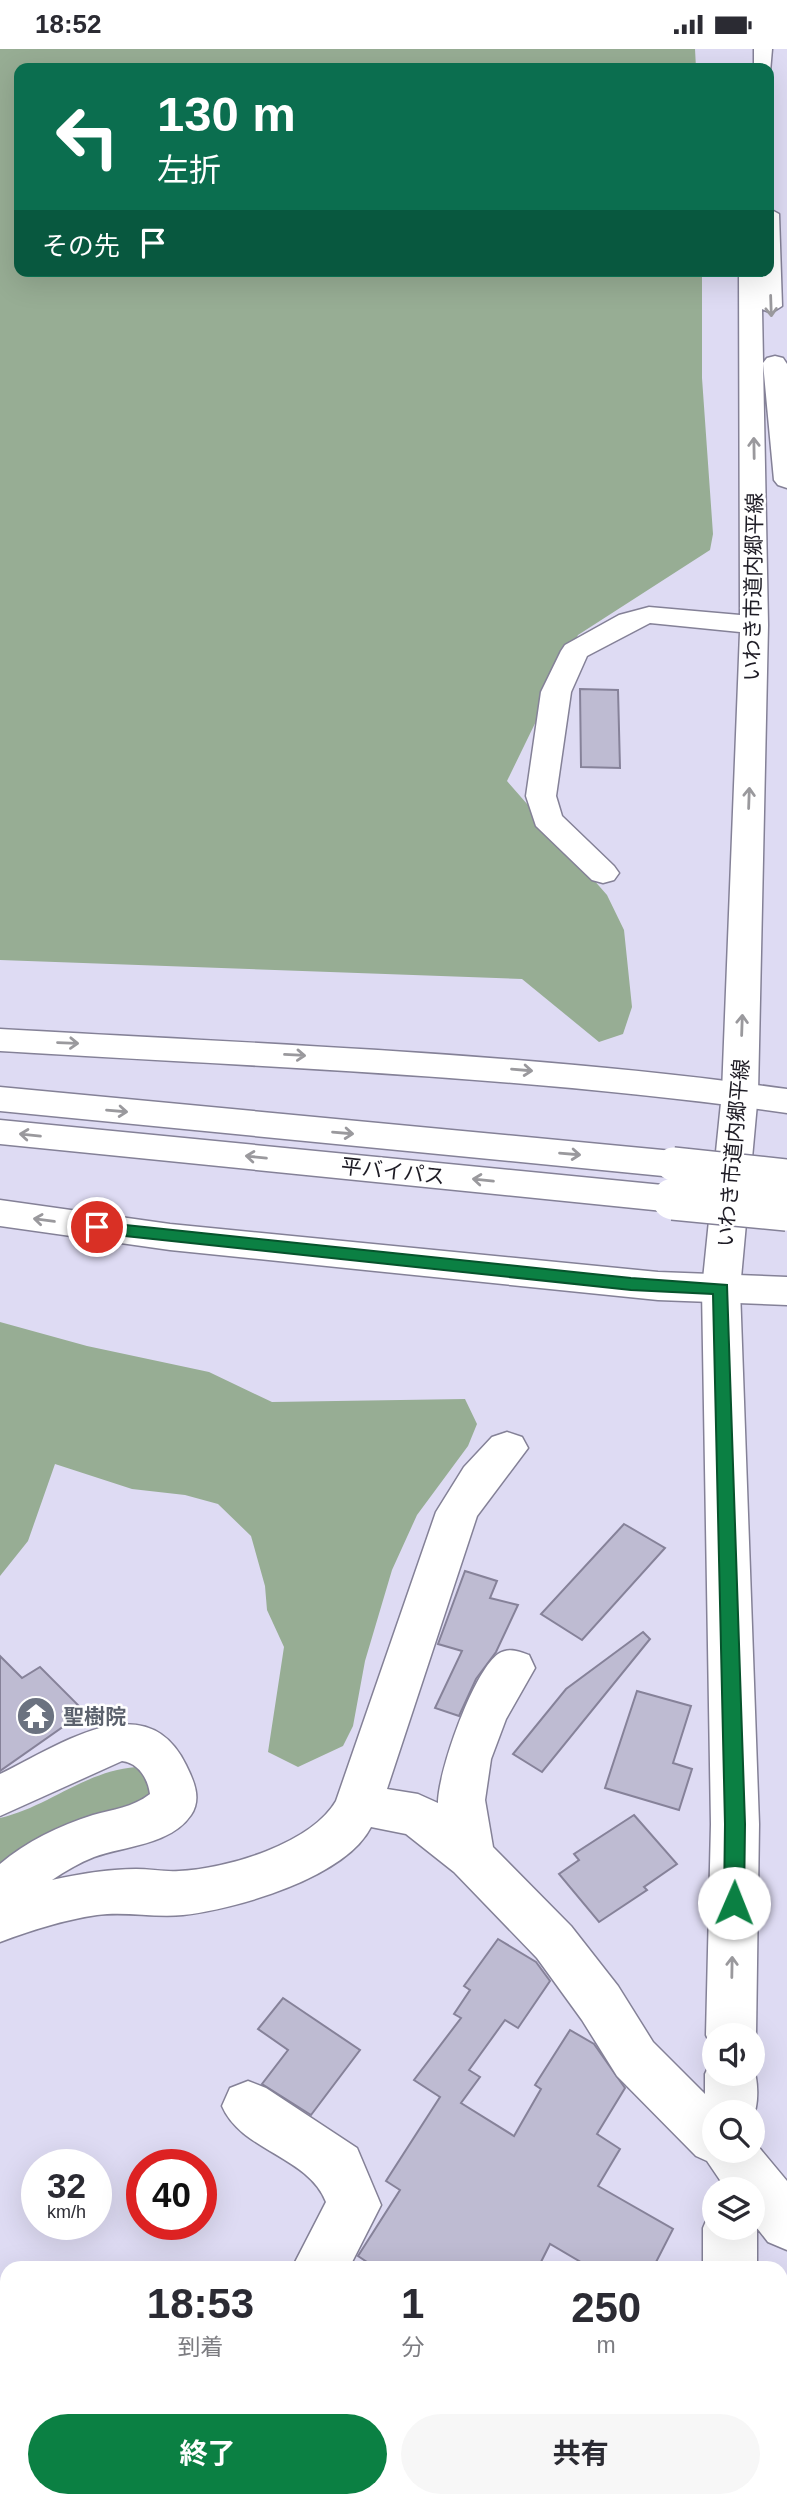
<!DOCTYPE html>
<html lang="ja">
<head>
<meta charset="utf-8">
<style>
  body { margin:0; font-family:Helvetica,"Noto Sans JP",sans-serif; background:#f7f7f7; color:#2b2b33; height:100vh; display:flex; flex-direction:column; font-size:26px; white-space:nowrap }
  * { box-sizing:border-box; margin:0 }
  p { font-size:23px; color:#7c7c81 }
  .icon { flex:none; width:38px; height:38px; fill:none; stroke:currentColor; stroke-width:2; stroke-linecap:round; stroke-linejoin:round }
  .map { position:relative; flex:1; overflow:hidden }
  .drawer { position:absolute; left:0px; top:2212px; width:788px; height:247px; display:flex; flex-direction:column; background:#fff; border-radius:21px 21px 0 0; box-shadow:0 7px 28px #0002 }
  .drawer>* { flex:none }
  .guide { position:absolute; left:14px; top:14px; width:760px; height:214px; border-radius:14px; box-shadow:0 7px 28px #0002; background:#0b6e4f; color:#fff; overflow:hidden }
  .controls { position:absolute; left:702px; top:1974px; display:grid; gap:14px }
  .controls a { display:grid; place-items:center; width:63px; height:63px; border-radius:50%; background:#fff; box-shadow:0 7px 28px #0002; font-size:35px }
  .speed { position:absolute; left:21px; top:2100px; display:flex; gap:14px; font-size:35px; font-weight:700; text-align:center }
  .speed>* { display:grid; place-content:center; width:91px; height:91px; border-radius:50%; background:#fff; box-shadow:0 7px 28px #0002; line-height:1 }
  .speed small { font-size:18px; font-weight:400 }
  .speed .limit { border:10px solid #d22; background:#fff; color:#111 }
  .pin { position:absolute; display:grid; place-items:center; width:60px; height:60px; color:#fff; margin:-30px; border:4px solid #fff; border-radius:50%; box-shadow:0 2px 7px #0007 }
  .me { position:absolute; width:77px; margin:-38px; rotate:1deg; stroke-linejoin:round; filter:drop-shadow(0 0 5px #0008) }
  .turn { display:flex; align-items:center; gap:24px; height:147px; padding:0 28px; font-size:32px }
  .turn .icon { width:91px; height:91px; stroke-width:2.5 }
  .turn b { display:block; font-size:49px; line-height:60px }
  .then { display:flex; align-items:center; height:66px; padding:0 28px; background:#0003; gap:14px; font-size:26px }
  .eta { display:flex; justify-content:space-evenly; align-items:center; height:119px; text-align:center }
  .eta b { font-size:42px; font-weight:700; line-height:49px }
  .action { display:flex; gap:14px; margin-top:auto; padding:14px 28px }
  .action a { flex:1; height:80px; border-radius:42px; background:#0b8043; color:#fff; font-size:28px; font-weight:700; line-height:80px; text-align:center }
  .action a+a { background:#f7f7f7; color:#2b2b33 }
  .status { display:flex; justify-content:space-between; align-items:center; height:49px; padding:0 35px; background:#fff; direction:ltr }
  .status svg { height:19px; fill:currentColor }
  .map>svg:first-child { display:block }
</style>
</head>
<body>
<div class="status"><b>18:52</b><svg viewBox="0 0 49 12"><path d="M0 12V9h3v3zM5 12V6h3v6zM10 12V3h3v9zM15 12V0h3v12zM26 1h20v11H26zM47 4h2v5h-2z"/></svg></div>
<div class="map">
<svg width="787" height="2458" viewBox="0 0 787 2458">
  <rect width="100%" height="100%" fill="#dedbf3"/>
  <path fill="#97ad94" d="M0 0H695L696 19H19V222H702V329L713 485 710 501 578 586 507 732 607 846 624 881 632 958 623 985 599 993 522 930 0 911Z
    M0 1273 87 1297 209 1323 272 1353 465 1350 477 1375 468 1397 417 1466 392 1521 365 1612 353 1677 343 1697 298 1718 268 1703 284 1598 267 1561 265 1537 251 1487 218 1455 185 1446 132 1440 55 1415 28 1492 0 1527Z
    M136 1718 153 1732 151 1750 0 1830V1769C48 1758 85 1722 136 1718Z
    M61 2452H624L638 2458H52Z"/>
  <path fill="#bebbd2" stroke="#868299" stroke-width="2" d="M580 640 618 641 620 719 581 718Z
    M624 1475 665 1499 582 1591 541 1565Z
    M465 1522 497 1532 490 1549 518 1556 496 1603 476 1630 459 1667 435 1659 462 1602 438 1595Z
    M643 1583 650 1590 542 1723 513 1705 566 1640Z
    M0 1607 22 1629 40 1618 80 1658 70 1665 74 1670 0 1722Z
    M637 1642 691 1657 673 1714 692 1720 679 1761 605 1739Z
    M634 1766 677 1815 644 1838 647 1841 599 1873 559 1825 579 1811 574 1805Z
    M498 1890 536 1913 550 1932 518 1979 505 1971 469 2021 480 2028 461 2054 514 2087 541 2040 535 2036 570 1981 594 1995 625 2039 597 2085 620 2100 598 2137 673 2180 653 2219H591L550 2195 538 2219H376L358 2207 400 2141 386 2132 440 2048 414 2031 461 1969 454 1965 470 1941 464 1937Z
    M283 1949 360 2001 311 2066 262 2035 288 2001 258 1980Z"/>
  <g fill="none" stroke-linecap="round" stroke-linejoin="round">
    <g stroke="#848197" stroke-width="3">
      <path id="minor" d="M754 0H772L770 23 768 19H754Z
        M768 159 779 165 782 257 771 264 762 260 768 576 758 1044 740 1240 759 1775 756 1986 752 1995V1986H714V2003L706 1986 711 1775 702 1240 722 1044 740 583 650 574 587 607 571 643 556 747 562 767 614 817 619 824 614 831 603 834 592 831 536 777 526 747 541 643 561 602 565 596 619 566 649 558 740 566 739 222H768Z
        M775 307 783 309 787 315V439L778 436 774 431 763 314 767 309Z
        M507 1383 522 1388 528 1399 477 1467 387 1740 418 1745 438 1754C438 1723 473 1623 498 1605 509 1598 518 1602 529 1606L535 1619 506 1670 491 1710 485 1751 493 1798 571 1877 618 1937 653 1993 705 2045V2025L713 2008 714 2025H752V2015C759 2031 759 2056 752 2071V2063H714V2102H752V2090L787 2132V2201L768 2193 757 2179V2219H703V2179L711 2160 714 2159V2179H752V2140H726L707 2112 696 2107 617 2027 582 1971 537 1909 454 1823 406 1785 371 1778C345 1829 236 1860 183 1866 154 1869 126 1862 97 1866 63 1871 32 1881 0 1893V1815C27 1792 59 1777 93 1766 113 1760 132 1759 150 1745 148 1730 139 1714 122 1712L0 1767V1725C57 1698 146 1633 186 1716 194 1732 202 1750 191 1766 171 1796 124 1797 94 1808 79 1814 65 1822 52 1831 79 1825 108 1820 136 1820 151 1820 165 1823 179 1822 226 1820 311 1795 336 1752L436 1463 464 1418 492 1388Z
        M248 2032 266 2039 357 2099 381 2156 349 2219H292L326 2153C308 2107 241 2102 222 2057L230 2039Z
        M7 2372V2430L0 2431V2373Z
        M639 2452H760V2458H641Z"/>
    </g>
    <g stroke="#848197" stroke-width="3">
      <path id="highway" d="M0 980C263 995 526 1004 787 1040V1064C526 1027 263 1018 0 1002Z
        M0 1038 673 1102 686 1106 691 1115 686 1124 673 1128 0 1062Z
        M0 1071 673 1137 686 1141 692 1150 686 1159 673 1163 0 1095Z
        M0 1151 170 1175 658 1223 787 1228V1256L658 1251 170 1201 0 1177Z"/>
    </g>
    <use href="#minor" fill="#fff" fill-rule="evenodd"/>
    <use href="#highway" fill="#fff" fill-rule="evenodd"/>
    <g stroke="#848197" stroke-width="36" stroke-linecap="butt">
      <path id="highway-bridge-far1" d="M673 1115 787 1127"/>
    </g>
    <g stroke="#848197" stroke-width="44" stroke-linecap="butt">
      <path id="highway-bridge" d="M673 1150 787 1161"/>
    </g>
    <use href="#highway-bridge-far1" stroke="#fff" stroke-width="33"/>
    <use href="#highway-bridge" stroke="#fff" stroke-width="41"/>
  </g>
  <defs><path id="oneway-shaft" d="M-6 0H5M1.5-3L5.5 0L1.5 3" fill="none" stroke-width="1.6" stroke-linecap="round" stroke-linejoin="round" transform="scale(1.75)"/></defs>
  <g stroke="#9a999d">
    <use href="#oneway-shaft" transform="translate(771 257) rotate(88)"/>
    <use href="#oneway-shaft" transform="translate(754 399) rotate(-91)"/>
    <use href="#oneway-shaft" transform="translate(749 749) rotate(-88)"/>
    <use href="#oneway-shaft" transform="translate(742 976) rotate(-88)"/>
    <use href="#oneway-shaft" transform="translate(68 994) rotate(2)"/>
    <use href="#oneway-shaft" transform="translate(295 1006) rotate(3)"/>
    <use href="#oneway-shaft" transform="translate(522 1021) rotate(5)"/>
    <use href="#oneway-shaft" transform="translate(117 1062) rotate(5)"/>
    <use href="#oneway-shaft" transform="translate(343 1084) rotate(5)"/>
    <use href="#oneway-shaft" transform="translate(30 1086) rotate(-174)"/>
    <use href="#oneway-shaft" transform="translate(570 1105) rotate(5)"/>
    <use href="#oneway-shaft" transform="translate(256 1108) rotate(-174)"/>
    <use href="#oneway-shaft" transform="translate(483 1131) rotate(-174)"/>
    <use href="#oneway-shaft" transform="translate(44 1171) rotate(-172)"/>
    <use href="#oneway-shaft" transform="translate(732 1918) rotate(-89)"/>
  </g>
  <path fill="#0b8043" stroke="#07532c" stroke-width="2" d="M97 1173 631 1229 727 1236 745 1775 744 1854 741 1861 734 1863 727 1861 724 1854 725 1775 713 1245 631 1241 97 1184 90 1178Z"/>
  <defs>
    <g id="temple-disc" transform="scale(2.0125)"><circle r="9.5" fill="#6b7280" stroke="#fff"/><path d="M0-6L5-2H3V0L6.5 2.5H4V6H1.5V3h-3V6H-4V2.5H-6.5L-3 0V-2H-5Z" fill="#fff"/></g>
  </defs>
  <g fill-rule="evenodd">
    <use href="#temple-disc" x="36" y="1667"/>
  </g>
  <g text-anchor="middle" dominant-baseline="central" stroke-width="5" stroke-linejoin="round" paint-order="stroke">
    <g font-size="21" fill="#1e1c25" stroke="#fff">
      <text transform="translate(753 538) rotate(-89)">いわき市道内郷平線</text>
      <text transform="translate(733 1104) rotate(-85)">いわき市道内郷平線</text>
      <text transform="translate(393 1122) rotate(6)">平バイパス</text>
    </g>
    <g font-size="21" font-weight="bold" fill="#5b616d" stroke="#fff" text-anchor="start">
      <text x="63" y="1667">聖樹院</text>
    </g>
  </g>
</svg>
<div class="controls">
<a><svg class="icon" aria-label="sound" viewBox="0 0 24 24"><path d="M4 9h4l5-4v14l-5-4H4zM17 9q2 3 0 6"/></svg></a>
<a><svg class="icon" aria-label="search" viewBox="0 0 24 24"><circle cx="10" cy="10" r="6"/><path d="M15 15l6 6"/></svg></a>
<a><svg class="icon" aria-label="layers" viewBox="0 0 24 24"><path d="M12 4l9 5-9 5-9-5zM3 14l9 5 9-5"/></svg></a>
</div>
<div class="speed"><div>32<small>km/h</small></div><div class="limit">40</div></div>
<div class="pin" style="left:97px;top:1178px;background:#d93025"><svg class="icon" aria-label="arrive" viewBox="0 0 24 24"><path d="M6 21V4h12l-3 4 3 4H6"/></svg></div>
<svg class="me" style="left:734px;top:1854px" viewBox="-20 -20 40 40"><circle r="19" fill="#fff"/><path d="M0-13L10 11 0 6-10 11z" fill="#0b8043"/></svg>
<div class="guide">
<div class="turn"><svg class="icon" aria-label="left" viewBox="0 0 24 24"><path d="M17 20v-9H6M10 6l-5 5 5 5"/></svg><div><b>130 m</b>左折</div></div>
<div class="then">その先<svg class="icon" aria-label="arrive" viewBox="0 0 24 24"><path d="M6 21V4h12l-3 4 3 4H6"/></svg></div>
</div>
<section class="drawer">
<div class="eta">
<div><b>18:53</b><p>到着</p></div>
<div><b>1</b><p>分</p></div>
<div><b>250</b><p>m</p></div>
</div>
<div class="action"><a>終了</a><a>共有</a></div>
</section>
</div>
</body>
</html>
